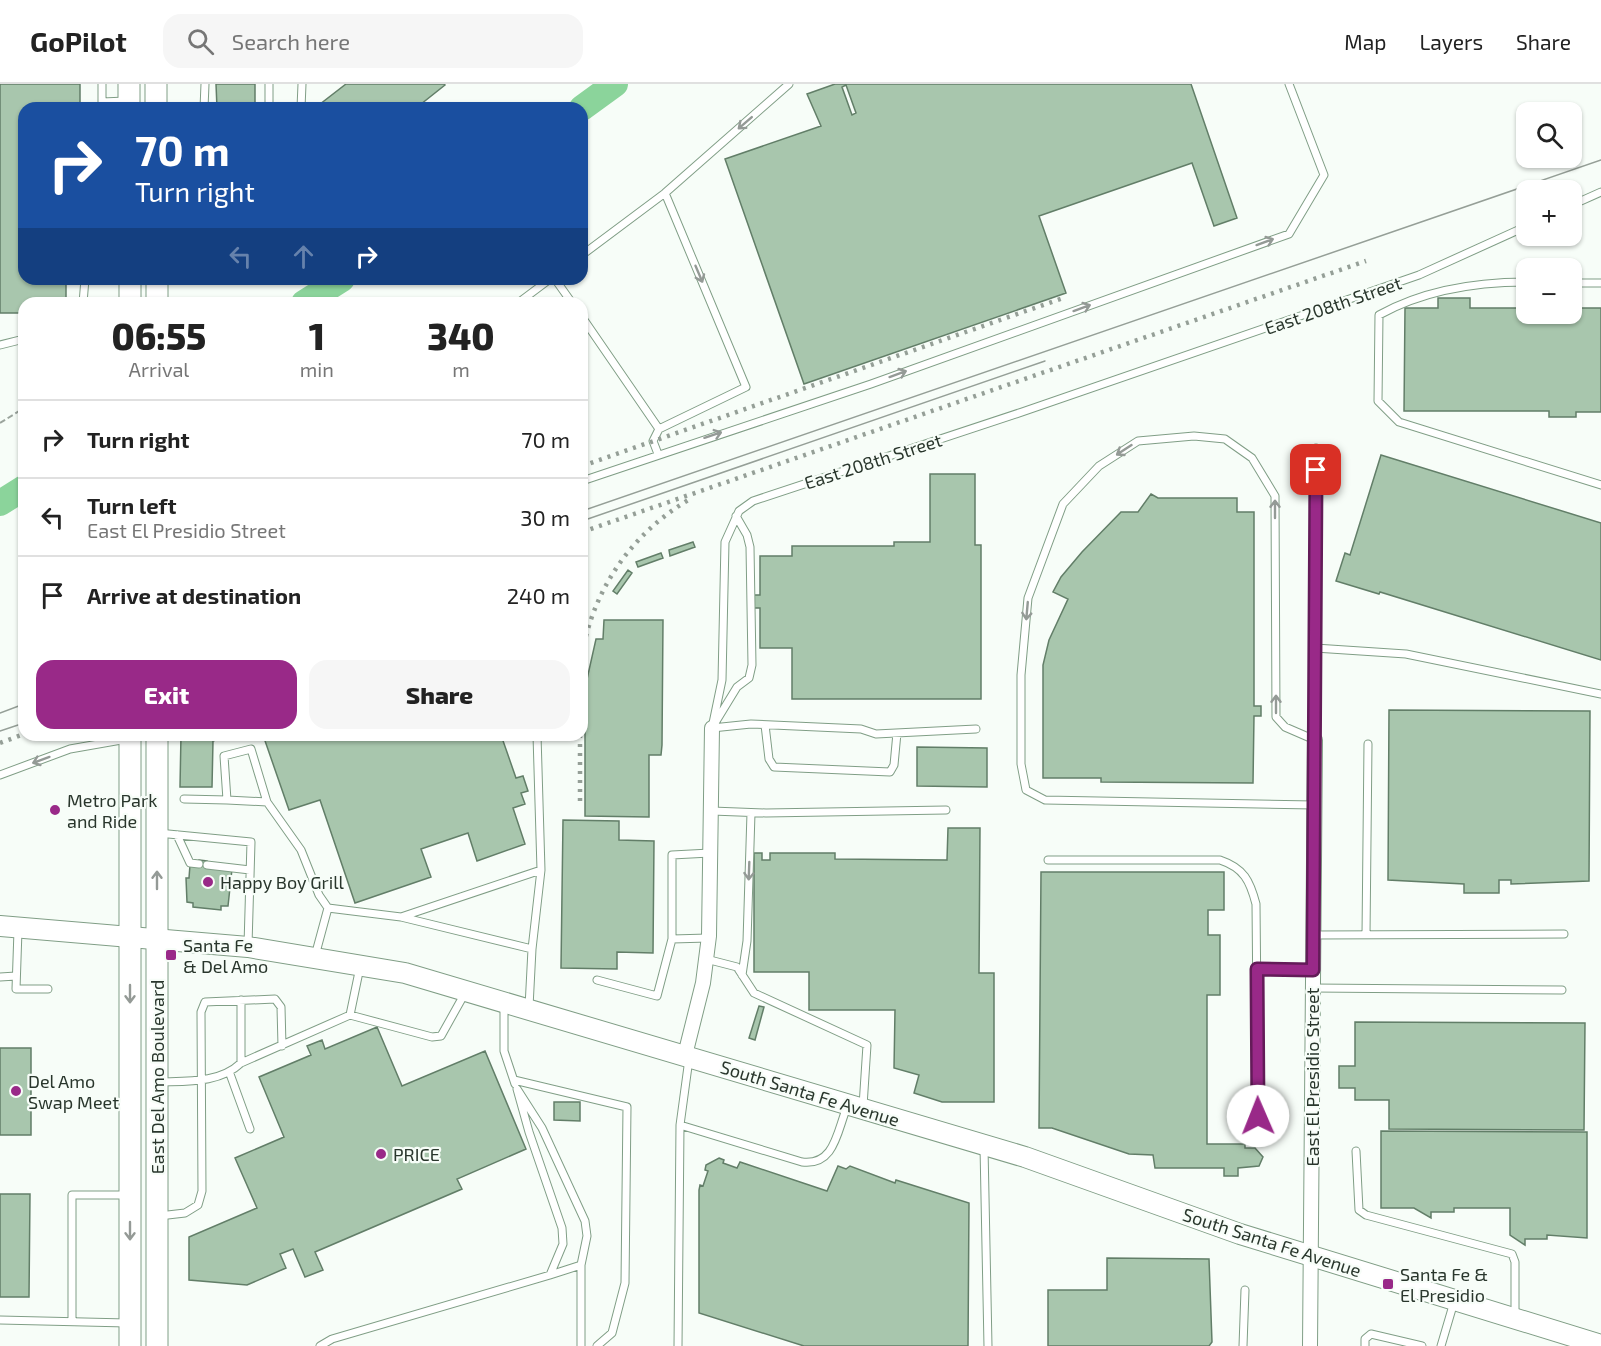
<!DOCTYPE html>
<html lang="en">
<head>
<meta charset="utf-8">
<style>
  body { margin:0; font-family:"Exo 2",sans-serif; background:#f6f6f6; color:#222; height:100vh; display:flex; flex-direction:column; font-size:22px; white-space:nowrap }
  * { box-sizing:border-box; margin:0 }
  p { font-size:20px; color:#767676 }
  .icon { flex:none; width:33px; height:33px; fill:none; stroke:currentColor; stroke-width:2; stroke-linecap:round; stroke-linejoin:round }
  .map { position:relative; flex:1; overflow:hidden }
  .drawer { position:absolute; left:18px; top:213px; width:570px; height:444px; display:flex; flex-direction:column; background:#fff; border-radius:18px; box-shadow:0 2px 4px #0004 }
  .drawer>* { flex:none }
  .top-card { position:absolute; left:18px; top:18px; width:570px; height:183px; border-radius:18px; box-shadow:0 2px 4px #0004; background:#1a4fa0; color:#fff; overflow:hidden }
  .fabs { position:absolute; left:1516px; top:18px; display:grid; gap:12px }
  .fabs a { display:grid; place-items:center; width:66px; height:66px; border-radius:12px; background:#fff; box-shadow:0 2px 4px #0004; font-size:30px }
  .pin { position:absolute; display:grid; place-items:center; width:51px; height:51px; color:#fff; margin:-26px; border-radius:12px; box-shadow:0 3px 9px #0006 }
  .me { position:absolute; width:66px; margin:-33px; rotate:359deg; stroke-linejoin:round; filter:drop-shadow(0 0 4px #0008) }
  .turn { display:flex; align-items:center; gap:21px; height:126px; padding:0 18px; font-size:27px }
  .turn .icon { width:78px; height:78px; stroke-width:2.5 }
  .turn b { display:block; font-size:42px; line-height:51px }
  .lanes { display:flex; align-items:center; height:57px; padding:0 18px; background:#0003; justify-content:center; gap:30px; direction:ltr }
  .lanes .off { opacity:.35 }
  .eta { display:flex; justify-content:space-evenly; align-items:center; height:102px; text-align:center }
  .eta b { font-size:36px; font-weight:800; line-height:42px }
  .cta { display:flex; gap:12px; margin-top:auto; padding:12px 18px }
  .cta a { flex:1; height:69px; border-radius:18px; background:#992988; color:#fff; font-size:24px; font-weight:800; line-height:69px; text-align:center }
  .cta a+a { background:#f6f6f6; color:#222 }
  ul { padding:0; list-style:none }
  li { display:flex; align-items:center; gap:18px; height:78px; padding:0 18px; border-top:2px solid #e0e0e0 }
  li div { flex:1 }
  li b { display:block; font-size:22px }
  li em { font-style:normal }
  header { display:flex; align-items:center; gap:36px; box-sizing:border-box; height:84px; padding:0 30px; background:#fff; border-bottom:2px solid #e0e0e0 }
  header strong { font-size:28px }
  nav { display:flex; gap:33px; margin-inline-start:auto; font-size:21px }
  .search { width:420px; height:54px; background:#f6f6f6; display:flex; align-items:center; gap:15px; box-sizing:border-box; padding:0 21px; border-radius:18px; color:#767676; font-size:22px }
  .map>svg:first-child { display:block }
</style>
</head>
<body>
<header>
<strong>GoPilot</strong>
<div class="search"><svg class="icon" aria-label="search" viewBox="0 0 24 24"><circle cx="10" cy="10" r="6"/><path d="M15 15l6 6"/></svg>Search here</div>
<nav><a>Map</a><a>Layers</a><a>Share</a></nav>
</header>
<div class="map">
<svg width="1601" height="1262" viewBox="0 0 1601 1262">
  <rect width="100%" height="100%" fill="#f7fdf8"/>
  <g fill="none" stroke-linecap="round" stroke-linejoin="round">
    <path stroke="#8bd49b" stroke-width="26" d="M582 24 615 0
      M304 219 342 195
      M0 419 24 404"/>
  </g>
  <path fill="#a8c6ad" stroke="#627e68" stroke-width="1.5" fill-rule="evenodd" d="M0 0H80V24H24V195H66V219H24V229H0Z
    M216 0H255V24H217Z
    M346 0H444L445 1 416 24H315Z
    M835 0H1191L1237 134 1214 142 1192 79 1039 132 1066 209 804 300 725 75 821 42 807 10ZM846 1 856 29 852 31 842 3Z
    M1521 209H1527V230H1572V210V224H1601V328H1576V333H1549V327H1404L1405 224H1438V214H1470V224H1521Z
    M1381 371 1601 439V576L1380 508 1379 510 1336 497 1345 469 1350 471Z
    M930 390H975V461H981V615H792V564H760V524H754V511H760V472H792V462H894V458H930Z
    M1151 410 1158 414H1237V428H1254V622H1261V632H1254L1253 699 1101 698V694H1043V581L1049 556 1068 515 1053 508 1061 493 1082 468 1121 428H1138Z
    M693 458 695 463 670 472 669 466Z
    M661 469 663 474 638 483 636 478Z
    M628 486 632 489 617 510 613 507Z
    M604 536H663L662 661 661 671H649V733L585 732V604L596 555H603Z
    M1389 626 1590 627 1589 797 1511 800V796H1499V809H1464V800L1388 796Z
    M181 651H230L213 657 212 703H180Z
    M263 651H501L516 694 523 692 528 707 521 709 525 720 513 724 525 760 477 777 468 749 421 765 431 793 355 819 320 716 289 726Z
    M917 663 987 664V703L917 702Z
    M563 736 619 737V756L654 757 653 869 617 868V885L561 884Z
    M948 744H980L979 889H994V1018H942L914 1009 919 991 894 984 895 926H809V888H754V769H762V776H770V769H835V775L947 776Z
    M199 776 207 777V782L232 785 228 822H221V826L193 823V819L187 818 186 794H189L190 781H199Z
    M1041 788H1224V826H1208V851H1220V911H1207V1060H1245V1064H1255L1263 1073 1259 1082 1238 1084V1092H1224V1084H1155L1153 1071 1129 1070 1052 1044H1039Z
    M759 922 764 923 755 956 749 954Z
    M1355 938 1585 939 1584 1046 1389 1045V1016H1355V1004H1339V982H1355Z
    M377 943 402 1002 485 967 526 1065 457 1095 462 1105 315 1168 323 1186 305 1193 293 1165 280 1170 286 1184 247 1201 189 1196V1153L257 1124 235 1074 284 1053 259 993 311 971 307 962 322 956 325 965Z
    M0 964H31V1051H0Z
    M554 1018H580V1037L554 1036Z
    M1381 1047 1587 1048V1154L1547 1151V1155H1525V1161L1510 1151V1124H1454V1128H1431V1134L1414 1124H1381Z
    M719 1074 724 1076 723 1079 737 1084 740 1078 827 1107 838 1082 846 1085 850 1082 895 1099 896 1096 969 1119 968 1262H804L699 1229V1106L700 1101 703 1102 708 1087 705 1086 706 1081Z
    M0 1110H30L29 1213H0Z
    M1107 1174 1209 1175 1212 1258 1209 1262H1048V1206H1107Z"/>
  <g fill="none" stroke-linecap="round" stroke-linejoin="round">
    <g stroke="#809e86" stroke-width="9">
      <path id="lane" d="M102 18 126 17
        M102 24V0
        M204 24 205 0
        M269 24V0
        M301 24 302 0
        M1572 121 1601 108
        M582 171 665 109
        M555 195 572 219
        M1527 198C1476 198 1424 206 1379 231L1378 317 1399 338 1601 401
        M1572 199H1601
        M83 219 85 195
        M518 219 550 195
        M582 233 659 345
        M0 261 24 255
        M658 370 653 357 659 345 746 303 665 109 789 0
        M582 397 871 300 1289 150 1324 91 1289 0
        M1315 564 1406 570 1601 610
        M715 639 737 603 749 594 752 581 750 463 747 451 736 432
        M765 641 769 675 774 683 890 688 894 681 897 649
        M712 644 722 596 725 458 739 427 753 417 1022 328 1419 191 1527 142
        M712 644 751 640 861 645 876 650 976 645
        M537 651 541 786
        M0 691 70 665 127 655
        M184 715 227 716
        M267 718 227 716 224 672 251 665 267 718 301 766 319 811 328 824 315 872
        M1314 721 1045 716 1026 706 1021 680V591L1028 514 1063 420 1099 382 1138 357 1194 352 1225 355 1252 374 1275 412 1276 633 1285 643 1315 656 1316 364
        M712 727 766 729 946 726
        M158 749 251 758 248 861
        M177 751 190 779 199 780
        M1048 776H1220C1244 784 1250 797 1256 820L1258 1032
        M207 781 250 786
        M328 824 401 833 541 786 532 865 529 923
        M401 833 532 865
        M18 846 16 905H48
        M1313 851 1564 850
        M1366 851 1368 660
        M708 854 672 855V771L710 769
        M706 875 737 883 754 909 867 961 863 1022
        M1257 885 1313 886
        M742 891 747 857 751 729
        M0 893 16 892
        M597 896 657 912 672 855
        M1313 904 1562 906
        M504 921V967L515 1000
        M350 931 360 883
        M689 975 680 1041 802 1078C835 1082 837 1047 847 1023
        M241 979V916
        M230 990 250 1045
        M514 996 627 1023 625 1199 612 1249 597 1262
        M160 998C188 997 220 999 241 979L350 931 432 953 441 952 465 909
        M517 1005 542 1044 585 1137 587 1152 581 1181 550 1191 563 1160 562 1144 529 1048Z
        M984 1063 988 1262
        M1356 1067 1359 1126 1366 1131 1512 1170 1515 1178V1232
        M159 1132 185 1129 198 1121 202 1107 201 928 205 918 275 915 281 923 282 962
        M581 1181V1262
        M0 1236 127 1239
        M72 1237V1111H126
        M320 1262 332 1255 550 1191
        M678 1262 680 1041
        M1243 1262 1245 1206
        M1365 1262V1255L1371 1250 1422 1262
        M1441 1262 1454 1218"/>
    </g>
    <g stroke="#809e86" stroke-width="16">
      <path id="street" d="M685 971 703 899 709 852 712 644
        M1310 1262 1315 656"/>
    </g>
    <g stroke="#809e86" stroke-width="22">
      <path id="secondary" d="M0 842 248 863 405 889 1025 1073 1240 1150 1601 1261"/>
    </g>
    <g stroke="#809e86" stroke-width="23">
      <path id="primary" d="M129 0V24
        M156 24V0
        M130 195V219
        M157 195V219
        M130 651V1262
        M157 651V1262"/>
    </g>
    <path stroke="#9ba49d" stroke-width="2" stroke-dasharray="6 3" stroke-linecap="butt" d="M0 339 24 324"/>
    <use href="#lane" stroke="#fff" stroke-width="7"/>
    <use href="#street" stroke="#fff" stroke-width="14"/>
    <use href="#secondary" stroke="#fff" stroke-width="20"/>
    <use href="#primary" stroke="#fff" stroke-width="21"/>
    <path stroke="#959f97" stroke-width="1.5" d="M582 427 1601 76
      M582 437 1045 277
      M0 629 24 620
      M0 647 24 639"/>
    <path stroke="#959f97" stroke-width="4.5" stroke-dasharray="3 6" stroke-linecap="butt" d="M582 382 1066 213
      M582 448 1366 177
      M582 570C594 504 632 449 690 415
      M580 651V723
      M0 659 24 650"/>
  </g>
  <defs><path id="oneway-shaft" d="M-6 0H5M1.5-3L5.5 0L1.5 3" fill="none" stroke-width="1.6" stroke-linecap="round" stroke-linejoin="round" transform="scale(1.5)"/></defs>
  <g stroke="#949a96">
    <use href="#oneway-shaft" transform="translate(745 39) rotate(139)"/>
    <use href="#oneway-shaft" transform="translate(1265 158) rotate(-20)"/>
    <use href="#oneway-shaft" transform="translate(699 190) rotate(67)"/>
    <use href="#oneway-shaft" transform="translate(1082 224) rotate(-20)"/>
    <use href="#oneway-shaft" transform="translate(898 290) rotate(-20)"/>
    <use href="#oneway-shaft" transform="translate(713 351) rotate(-18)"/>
    <use href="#oneway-shaft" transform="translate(1124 366) rotate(147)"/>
    <use href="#oneway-shaft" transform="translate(1275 425) rotate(-90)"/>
    <use href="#oneway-shaft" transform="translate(1027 527) rotate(95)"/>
    <use href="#oneway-shaft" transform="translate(1276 620) rotate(-90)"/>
    <use href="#oneway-shaft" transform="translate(41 676) rotate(160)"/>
    <use href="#oneway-shaft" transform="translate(749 787) rotate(92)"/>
    <use href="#oneway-shaft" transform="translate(157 796) rotate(-90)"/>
    <use href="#oneway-shaft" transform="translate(130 910) rotate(90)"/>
    <use href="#oneway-shaft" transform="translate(130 1147) rotate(90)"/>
  </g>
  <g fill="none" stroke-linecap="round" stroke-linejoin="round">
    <g stroke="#631b58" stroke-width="15">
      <path id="route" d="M1258 1032 1257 885 1313 886 1316 386"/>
    </g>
    <use href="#route" stroke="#992988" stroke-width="10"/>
  </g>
  <g fill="#992988" stroke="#f7fdf8" stroke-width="2">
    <circle cx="55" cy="726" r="6"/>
    <circle cx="208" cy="798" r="6"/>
    <rect x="165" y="865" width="12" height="12" rx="3"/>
    <circle cx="16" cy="1007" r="6"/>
    <circle cx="381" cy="1070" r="6"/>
    <rect x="1382" y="1194" width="12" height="12" rx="3"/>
  </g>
  <g text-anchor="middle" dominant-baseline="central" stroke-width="4.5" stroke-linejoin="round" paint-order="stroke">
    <g font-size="18" fill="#29362c" stroke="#f7fdf8">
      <text transform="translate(1333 221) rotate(-19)">East 208th Street</text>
      <text transform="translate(873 377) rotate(-18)">East 208th Street</text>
      <text transform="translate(157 993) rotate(-90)">East Del Amo Boulevard</text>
      <text transform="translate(1312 993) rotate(-90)">East El Presidio Street</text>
      <text transform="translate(810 1009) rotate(17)">South Santa Fe Avenue</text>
      <text transform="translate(1272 1158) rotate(18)">South Santa Fe Avenue</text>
    </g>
    <g font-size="18" fill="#29362c" stroke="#f7fdf8" text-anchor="start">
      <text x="67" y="716">Metro Park<tspan x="67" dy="21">and Ride</tspan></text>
      <text x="220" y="798">Happy Boy Grill</text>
      <text x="183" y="861">Santa Fe<tspan x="183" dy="21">&amp; Del Amo</tspan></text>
      <text x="28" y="997">Del Amo<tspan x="28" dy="21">Swap Meet</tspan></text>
      <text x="393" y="1070">PRICE</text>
      <text x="1400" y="1190">Santa Fe &amp;<tspan x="1400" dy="21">El Presidio</tspan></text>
    </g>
  </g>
</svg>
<div class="fabs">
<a><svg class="icon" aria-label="search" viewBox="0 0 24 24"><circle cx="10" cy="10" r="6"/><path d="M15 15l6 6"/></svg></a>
<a>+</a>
<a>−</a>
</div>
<div class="pin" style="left:1316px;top:386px;background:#d93025"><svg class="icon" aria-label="arrive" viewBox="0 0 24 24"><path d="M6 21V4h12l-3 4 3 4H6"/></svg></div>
<svg class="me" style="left:1258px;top:1032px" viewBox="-20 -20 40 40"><circle r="19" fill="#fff"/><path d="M0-13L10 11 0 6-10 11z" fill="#992988"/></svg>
<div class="top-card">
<div class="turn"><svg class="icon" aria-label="right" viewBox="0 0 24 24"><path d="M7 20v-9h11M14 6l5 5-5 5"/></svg><div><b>70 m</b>Turn right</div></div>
<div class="lanes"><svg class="icon off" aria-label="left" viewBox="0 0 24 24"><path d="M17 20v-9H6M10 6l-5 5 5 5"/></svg><svg class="icon off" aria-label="ahead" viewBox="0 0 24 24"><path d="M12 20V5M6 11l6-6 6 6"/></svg><svg class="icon" aria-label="right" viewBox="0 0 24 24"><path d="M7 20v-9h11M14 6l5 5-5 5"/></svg></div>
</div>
<section class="drawer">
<div class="eta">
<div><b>06:55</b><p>Arrival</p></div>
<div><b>1</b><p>min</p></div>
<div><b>340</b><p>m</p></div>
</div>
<ul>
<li><svg class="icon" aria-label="right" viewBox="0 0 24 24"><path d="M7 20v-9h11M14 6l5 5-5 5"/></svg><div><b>Turn right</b></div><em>70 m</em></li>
<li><svg class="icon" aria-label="left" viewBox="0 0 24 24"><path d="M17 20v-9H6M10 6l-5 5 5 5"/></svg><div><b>Turn left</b><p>East El Presidio Street</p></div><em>30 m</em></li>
<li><svg class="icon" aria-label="arrive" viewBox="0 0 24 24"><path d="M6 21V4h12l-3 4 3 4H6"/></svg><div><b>Arrive at destination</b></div><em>240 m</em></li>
</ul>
<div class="cta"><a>Exit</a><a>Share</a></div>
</section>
</div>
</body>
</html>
